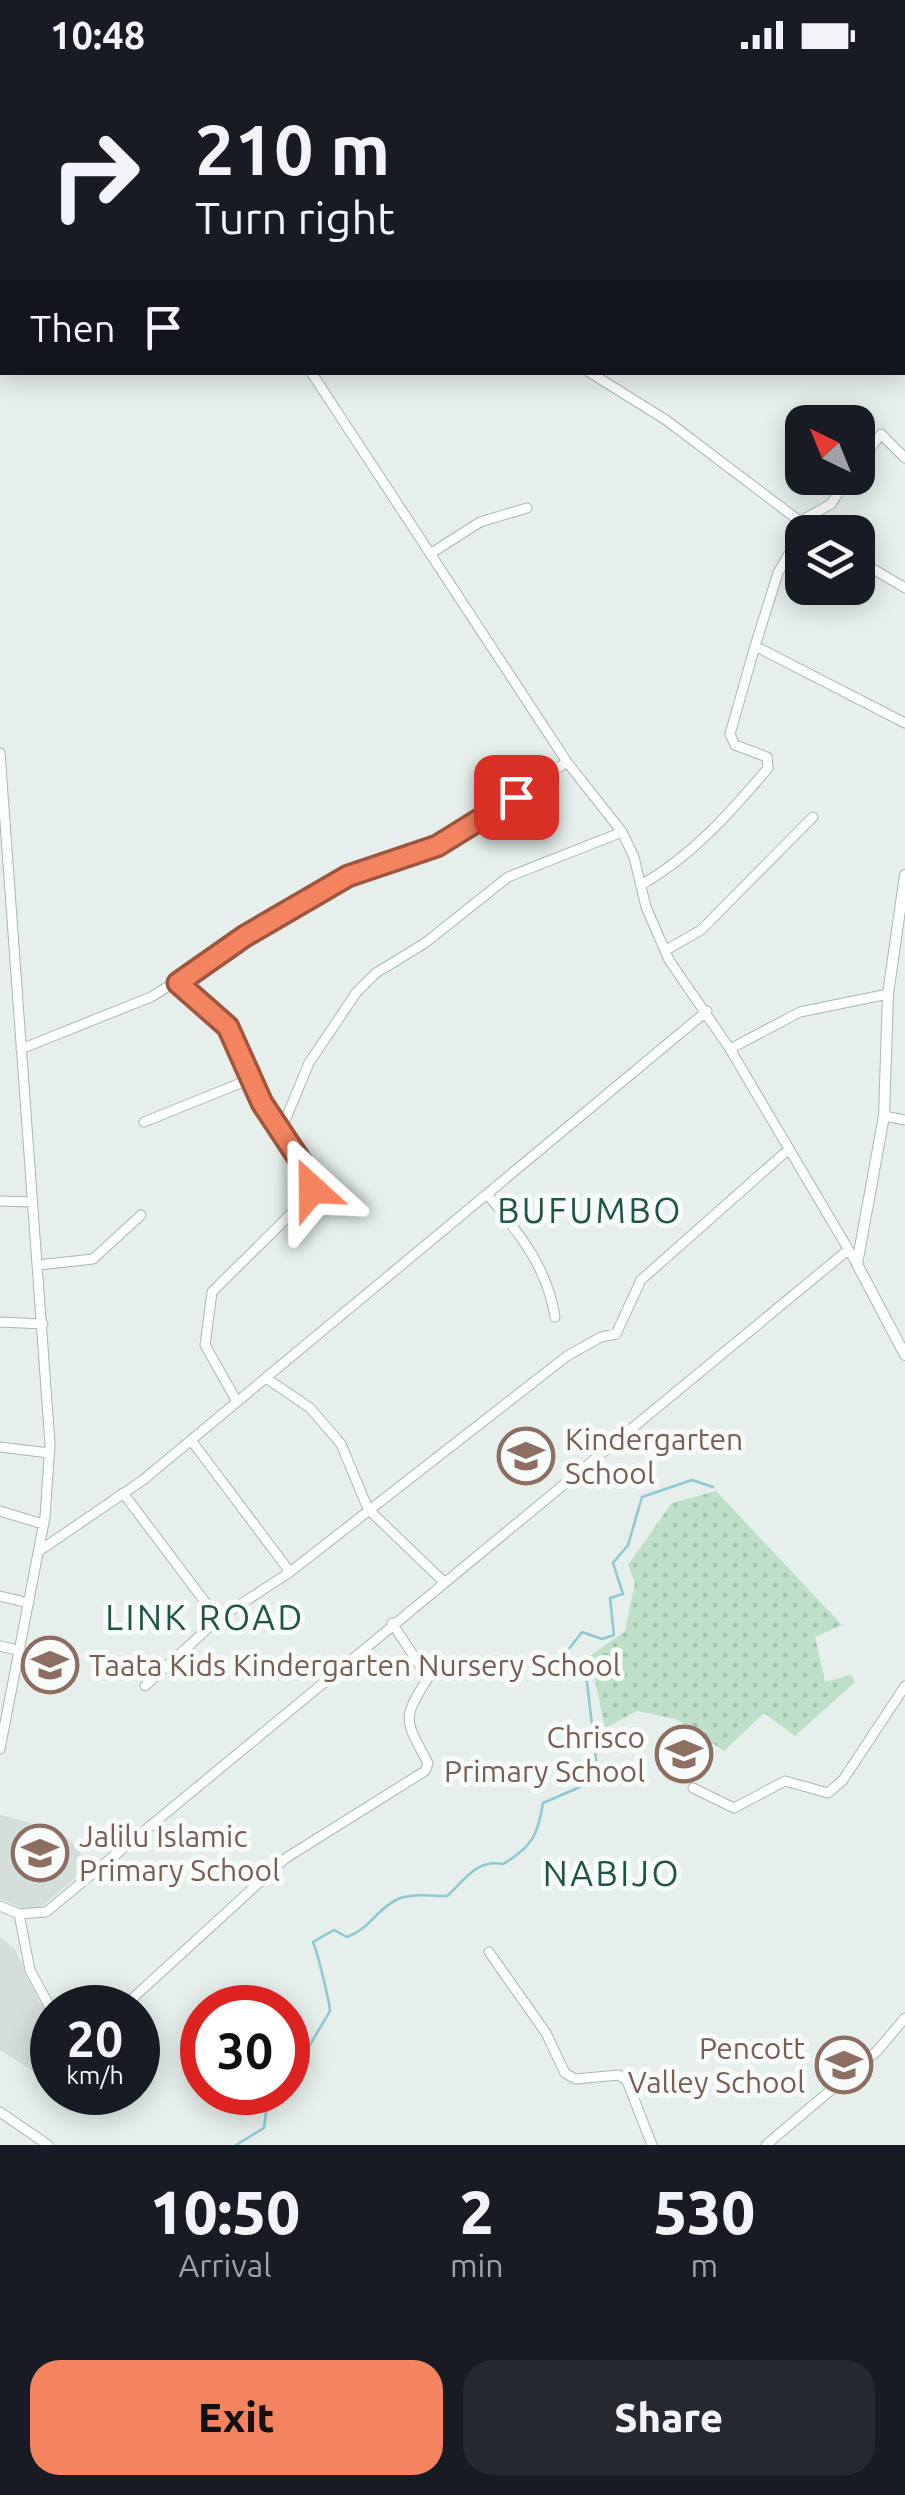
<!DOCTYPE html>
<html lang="en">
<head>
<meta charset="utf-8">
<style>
  body { margin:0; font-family:Ubuntu,sans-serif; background:#242831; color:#f1f3f6; height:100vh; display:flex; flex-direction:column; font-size:38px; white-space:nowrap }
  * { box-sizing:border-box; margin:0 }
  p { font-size:32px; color:#9ea1a6 }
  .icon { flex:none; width:55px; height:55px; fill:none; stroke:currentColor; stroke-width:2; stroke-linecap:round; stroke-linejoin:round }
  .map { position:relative; height:2075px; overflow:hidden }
  .drawer { display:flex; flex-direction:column; background:#171b24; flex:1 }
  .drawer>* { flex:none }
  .top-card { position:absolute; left:0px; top:0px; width:905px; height:305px; box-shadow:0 5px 25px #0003; background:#171b24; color:#f1f3f6; overflow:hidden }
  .needle { width:65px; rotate:317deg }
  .buttons { position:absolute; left:785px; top:335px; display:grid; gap:20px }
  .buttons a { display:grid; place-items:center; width:90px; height:90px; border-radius:20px; background:#171b24; box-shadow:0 5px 25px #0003; font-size:50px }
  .speed { position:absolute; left:30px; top:1915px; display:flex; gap:20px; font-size:50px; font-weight:700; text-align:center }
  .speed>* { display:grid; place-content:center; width:130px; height:130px; border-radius:50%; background:#171b24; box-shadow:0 5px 25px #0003; line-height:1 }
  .speed small { font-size:25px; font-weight:400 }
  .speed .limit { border:15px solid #d22; background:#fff; color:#111 }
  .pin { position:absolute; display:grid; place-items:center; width:85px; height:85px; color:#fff; margin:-42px; border-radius:20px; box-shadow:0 5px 15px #0006 }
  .me { position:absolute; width:110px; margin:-55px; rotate:336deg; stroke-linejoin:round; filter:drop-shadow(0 0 8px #0008) }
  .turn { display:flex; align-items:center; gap:35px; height:210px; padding:0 30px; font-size:45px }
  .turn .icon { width:130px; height:130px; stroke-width:2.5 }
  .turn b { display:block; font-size:70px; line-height:85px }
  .then { display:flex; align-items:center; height:95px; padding:0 30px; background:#0003; gap:20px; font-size:38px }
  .eta { display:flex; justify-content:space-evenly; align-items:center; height:170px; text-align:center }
  .eta b { font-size:60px; font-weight:800; line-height:70px }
  .button { display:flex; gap:20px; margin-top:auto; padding:20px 30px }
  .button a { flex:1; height:115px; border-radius:30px; background:#f4845f; color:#111; font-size:40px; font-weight:800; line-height:115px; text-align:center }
  .button a+a { background:#242831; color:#f1f3f6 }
  .status { display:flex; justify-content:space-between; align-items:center; height:70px; padding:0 50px; background:#171b24; direction:ltr }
  .status svg { height:28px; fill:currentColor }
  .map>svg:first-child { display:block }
</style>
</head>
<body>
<div class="status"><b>10:48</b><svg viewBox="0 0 49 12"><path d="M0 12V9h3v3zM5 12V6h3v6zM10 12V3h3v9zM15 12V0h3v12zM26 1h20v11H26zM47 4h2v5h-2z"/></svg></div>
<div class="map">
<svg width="905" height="2075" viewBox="0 0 905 2075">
  <defs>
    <pattern id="grass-dots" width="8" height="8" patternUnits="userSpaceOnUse" patternTransform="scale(2.5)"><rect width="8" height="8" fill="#bfe0c8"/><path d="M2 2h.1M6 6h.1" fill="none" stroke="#a4c1ad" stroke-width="1.8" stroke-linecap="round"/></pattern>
  </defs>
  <rect width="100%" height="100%" fill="#e6efeb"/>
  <path fill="#d4dfda" d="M0 1745 45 1757 71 1771 90 1795 39 1839 21 1838 0 1829Z
    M0 1867 15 1879 39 1931 52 1949V1975L35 2002 0 1980Z"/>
  <path fill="url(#grass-dots)" d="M716 1421 842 1555 815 1567 825 1612 851 1605 855 1612 795 1666 764 1643 724 1681 676 1649 637 1641 605 1658 590 1586 625 1561 635 1513 628 1495 672 1433Z"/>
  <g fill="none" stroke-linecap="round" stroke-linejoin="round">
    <path stroke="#8ec9d4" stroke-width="2.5" d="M288 2012 330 1941C330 1934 317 1880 313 1872L334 1860 347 1867C370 1859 376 1839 398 1829 411 1823 433 1826 447 1826 465 1810 476 1789 503 1794 532 1777 538 1765 543 1733L580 1717 597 1699 587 1612 565 1584 582 1562 602 1569 614 1565 610 1528 623 1524 613 1493 628 1475 642 1427 692 1410 713 1417
      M236 2075 264 2058 266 2042 281 2022"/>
    <g stroke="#a8b8b2" stroke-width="11">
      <path id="minor" d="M104 0 106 2
        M319 2 322 0
        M311 302 567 692 622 762 634 787 646 837 669 890 730 979 857 1194
        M589 302 666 350 814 462
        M858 395 881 364 905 388
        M799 452 831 434 848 408
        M805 456 778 503 755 576 905 653
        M430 484 480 452 527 438
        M858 490 905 518
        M0 683 50 1374 45 1447 0 1679
        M641 815C692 786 730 743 768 698L767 687 735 675 730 664 755 576
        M668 879 701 860 813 747
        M178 913 229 957 262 1033 313 1110 308 1127 212 1222 205 1275 236 1330
        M21 979 151 927 349 805 437 776 567 692
        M730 979 800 942 888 924
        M884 1046 905 1050
        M144 1052 253 1008
        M282 1058 309 993 356 923 376 903 425 873 508 807 622 762
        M487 1124C518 1162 547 1196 555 1247
        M0 1131 32 1132
        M38 1195 93 1189 141 1145
        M0 1252 43 1254
        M266 1308 310 1338 341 1374 368 1439 443 1511
        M191 1370 290 1502 218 1549
        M0 1377 49 1383
        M123 1423 218 1549 145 1616
        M0 1441 43 1454
        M39 1481 143 1410 707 941
        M290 1502 567 1286 601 1267 616 1264 641 1210 789 1079
        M0 1526 29 1533
        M0 1576 21 1581
        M693 1718 734 1738 785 1711 828 1723 843 1710 905 1616
        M0 1836 19 1844 46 1842 848 1180
        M19 1844 30 1900 52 1941
        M489 1882 546 1963 565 2003 575 2009 619 2005 627 2011 652 2075
        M122 1938 286 1788 425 1701 428 1693C405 1650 401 1650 428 1608L392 1553
        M0 2042 48 2075
        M766 2075 877 1981 905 1948"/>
    </g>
    <g stroke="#a8b8b2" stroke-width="12">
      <path id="tertiary" d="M905 805 888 924 884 1046 857 1194 905 1285"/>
    </g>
    <use href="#minor" stroke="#fff" stroke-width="9"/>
    <use href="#tertiary" stroke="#fff" stroke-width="10"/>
  </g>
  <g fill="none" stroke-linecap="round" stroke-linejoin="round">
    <g stroke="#9f563e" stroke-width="25">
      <path id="route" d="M312 1119 313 1110 262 1033 228 957 178 913 245 866 348 806 437 776 516 727"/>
    </g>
    <use href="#route" stroke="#f4845f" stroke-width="18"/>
  </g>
  <defs>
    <g id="school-ring" transform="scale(2.875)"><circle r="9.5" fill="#f7fbf9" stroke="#8d6e63" stroke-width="1.5"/><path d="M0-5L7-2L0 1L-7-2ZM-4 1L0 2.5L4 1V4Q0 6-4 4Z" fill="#8d6e63"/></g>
  </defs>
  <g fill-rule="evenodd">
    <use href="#school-ring" x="526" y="1386"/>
    <use href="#school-ring" x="50" y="1595"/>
    <use href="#school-ring" x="684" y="1684"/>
    <use href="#school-ring" x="40" y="1783"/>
    <use href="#school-ring" x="844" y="1995"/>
  </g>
  <g text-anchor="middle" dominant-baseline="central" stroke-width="10" stroke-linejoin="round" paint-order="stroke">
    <g font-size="30" fill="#785e54" stroke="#f7fbf9" text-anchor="start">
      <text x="565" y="1369">Kindergarten<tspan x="565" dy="34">School</tspan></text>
      <text x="89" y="1595">Taata Kids Kindergarten Nursery School</text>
      <text x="645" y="1667" text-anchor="end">Chrisco<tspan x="645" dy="34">Primary School</tspan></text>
      <text x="79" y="1766">Jalilu Islamic<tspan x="79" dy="34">Primary School</tspan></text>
      <text x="805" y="1978" text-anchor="end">Pencott<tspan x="805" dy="34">Valley School</tspan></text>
    </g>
    <g font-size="35" letter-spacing="2.5" fill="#1f5548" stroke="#f7fbf9">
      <text x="590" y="1140">BUFUMBO</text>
      <text x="205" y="1547">LINK ROAD</text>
      <text x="612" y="1803">NABIJO</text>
    </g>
  </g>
</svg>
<div class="buttons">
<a><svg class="needle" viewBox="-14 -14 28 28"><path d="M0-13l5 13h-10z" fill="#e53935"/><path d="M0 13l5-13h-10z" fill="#9ea1a6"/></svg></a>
<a><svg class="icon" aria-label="layers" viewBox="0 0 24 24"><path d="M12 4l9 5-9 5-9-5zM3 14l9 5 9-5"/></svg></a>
</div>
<div class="speed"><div>20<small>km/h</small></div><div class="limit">30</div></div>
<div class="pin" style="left:516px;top:727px;background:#d93025"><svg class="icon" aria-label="arrive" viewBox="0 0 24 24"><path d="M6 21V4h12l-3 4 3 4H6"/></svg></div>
<svg class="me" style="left:312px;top:1119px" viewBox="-20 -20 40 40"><path d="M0-17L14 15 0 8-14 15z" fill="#f4845f" stroke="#fff" stroke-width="4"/></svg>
<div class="top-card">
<div class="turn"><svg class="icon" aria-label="right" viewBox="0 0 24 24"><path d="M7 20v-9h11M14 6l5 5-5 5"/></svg><div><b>210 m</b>Turn right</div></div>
<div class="then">Then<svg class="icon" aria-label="arrive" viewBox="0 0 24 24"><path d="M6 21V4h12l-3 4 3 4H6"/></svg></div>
</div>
</div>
<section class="drawer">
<div class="eta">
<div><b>10:50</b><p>Arrival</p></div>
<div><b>2</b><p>min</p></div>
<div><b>530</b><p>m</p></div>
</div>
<div class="button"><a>Exit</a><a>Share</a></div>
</section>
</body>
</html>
